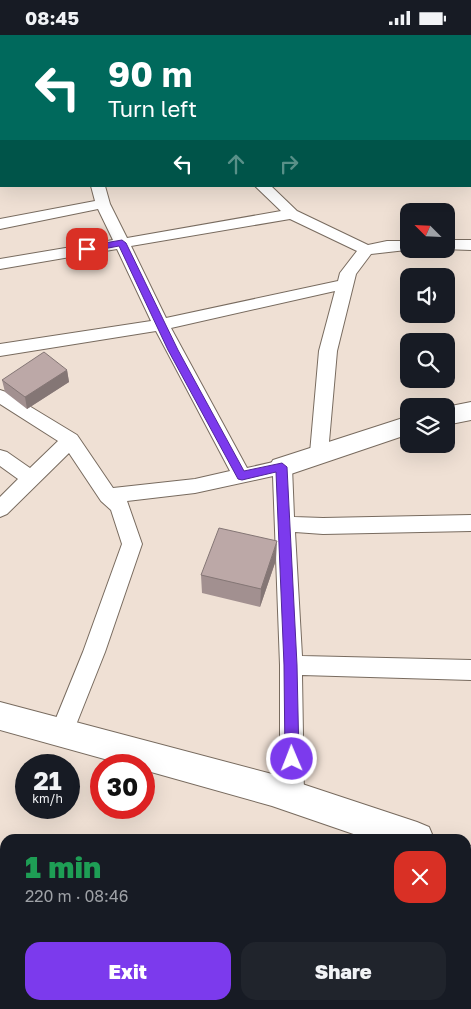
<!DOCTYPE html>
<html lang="en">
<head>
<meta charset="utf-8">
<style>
  body { margin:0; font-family:"Golos Text",sans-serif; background:#20242c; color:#f1f3f6; height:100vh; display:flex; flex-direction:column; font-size:19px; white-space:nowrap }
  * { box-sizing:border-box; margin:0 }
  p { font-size:16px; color:#9ea1a6 }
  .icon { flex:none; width:28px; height:28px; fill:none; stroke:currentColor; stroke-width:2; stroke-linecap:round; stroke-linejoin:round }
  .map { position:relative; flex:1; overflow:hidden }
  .sheet { position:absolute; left:0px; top:799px; width:471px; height:176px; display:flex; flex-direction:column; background:#171b24; border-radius:15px 15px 0 0; box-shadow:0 5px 20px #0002 }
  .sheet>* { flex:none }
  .banner { position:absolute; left:0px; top:0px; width:471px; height:152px; box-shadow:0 5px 20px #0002; background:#00695c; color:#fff; overflow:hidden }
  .needle { width:32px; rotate:294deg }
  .buttons { position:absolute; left:400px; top:168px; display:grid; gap:10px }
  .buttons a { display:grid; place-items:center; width:55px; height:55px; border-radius:10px; background:#171b24; box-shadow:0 5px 20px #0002; font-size:25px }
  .speed { position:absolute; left:15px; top:719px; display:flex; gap:10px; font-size:25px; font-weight:700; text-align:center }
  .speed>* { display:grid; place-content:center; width:65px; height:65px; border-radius:50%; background:#171b24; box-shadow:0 5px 20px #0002; line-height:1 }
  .speed small { font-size:12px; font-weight:400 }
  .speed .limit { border:8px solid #d22; background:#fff; color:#111 }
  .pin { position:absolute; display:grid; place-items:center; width:42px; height:42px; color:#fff; margin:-21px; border-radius:10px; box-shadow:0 2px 8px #0006 }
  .me { position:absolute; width:55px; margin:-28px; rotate:359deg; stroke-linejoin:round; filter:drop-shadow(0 0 4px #0008) }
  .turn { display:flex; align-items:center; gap:18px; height:105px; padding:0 25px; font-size:22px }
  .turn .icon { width:65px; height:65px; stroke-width:2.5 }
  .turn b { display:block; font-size:35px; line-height:42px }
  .lanes { display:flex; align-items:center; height:48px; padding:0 25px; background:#0003; justify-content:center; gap:25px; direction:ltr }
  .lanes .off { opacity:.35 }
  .round { display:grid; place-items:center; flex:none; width:52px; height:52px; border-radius:15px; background:#20242c }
  .headline { display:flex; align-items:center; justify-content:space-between; height:85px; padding:0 25px }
  h1 { font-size:30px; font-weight:800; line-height:38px; color:#1e9e55 }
  .action { display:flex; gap:10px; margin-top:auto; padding:10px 25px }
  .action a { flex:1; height:58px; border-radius:15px; background:#7c3aed; color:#fff; font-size:20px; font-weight:800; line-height:58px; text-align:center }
  .action a+a { background:#20242c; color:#f1f3f6 }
  .status { display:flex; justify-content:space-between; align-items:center; height:35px; padding:0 25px; background:#171b24; direction:ltr }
  .status svg { height:14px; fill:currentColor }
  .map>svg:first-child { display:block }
</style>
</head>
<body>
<div class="status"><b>08:45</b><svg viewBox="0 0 49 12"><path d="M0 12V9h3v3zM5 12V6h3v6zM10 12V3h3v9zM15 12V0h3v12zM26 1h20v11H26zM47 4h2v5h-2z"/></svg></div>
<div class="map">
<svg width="471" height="974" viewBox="0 0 471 974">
  <rect width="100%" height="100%" fill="#efe0d4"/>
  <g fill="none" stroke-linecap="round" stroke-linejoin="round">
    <path fill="#54c0c5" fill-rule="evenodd" d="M470 20H471V22H470Z
      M0 24H1V26H0Z"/>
    <g stroke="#786b5f" stroke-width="2">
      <path id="street" d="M64 0H76V1H64Z
        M126 0H138V1H126Z
        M237 0H249V1H237Z
        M288 0H300V1H288Z
        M0 77H1V85H0Z
        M0 108H1V116H0Z
        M0 142H1V150H0Z
        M91 151H105L110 169 127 203 281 176 255 151H271L297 176 368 210 387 206H409V214H415L371 219 356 239 337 316 328 418 326 423 319 425 312 423 310 418 319 316 335 256 171 293 247 433 282 425 289 427 292 432 294 482 323 483 471 480V496L323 499 295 497 302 621 471 625V645L302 640 304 762 301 770 292 773 283 770 280 762V630L273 441 195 458 127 466 142 509 105 617 70 705 62 708 54 705 50 698 83 617 122 509 111 475 101 466 69 418 7 479 0 482V462L18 444 0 431V415L7 417 30 433 58 406 0 369V355L6 357 77 400 113 453 195 444 230 436 156 296 0 321V309L151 286 117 214 0 234V224L113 205 98 174 0 194V184L95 166ZM290 184 357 216 340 238 338 246 166 283 131 211Z
        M446 205H471V215L442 214H446Z"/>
    </g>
    <g stroke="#786b5f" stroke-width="2">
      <path id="secondary" d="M0 0H8L9 1H1L0 7Z
        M315 0H351L315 1Z
        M470 34H471V44H470Z
        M0 41H1V51H0Z
        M471 367V385L446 390V372Z
        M409 381V399L282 442 273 439 269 432 273 425Z
        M0 667 272 739 417 787 429 792 434 804H368L272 771 144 735V730H126L0 695Z
        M466 809 471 811V846L466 844Z"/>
    </g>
    <use href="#street" fill="#fff" fill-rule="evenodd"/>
    <use href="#secondary" fill="#fff" fill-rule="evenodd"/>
  </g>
  <path fill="#a29090" d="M67 335 69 347 27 374 5 357 2 345Z
    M276 525 260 572 202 558 201 540Z"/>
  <path fill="#847675" d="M67 335 69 347 27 374 25 362Z
    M277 506 276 525 260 572 261 554Z"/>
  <path fill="#bca8a7" stroke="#847675" d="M44 317 67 335 25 362 2 345Z
    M219 493 277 506 261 554 201 540Z"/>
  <path fill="#7c3aed" stroke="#51269a" d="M122 205 126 208 178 315 244 436 282 428 287 432 297 630 299 724 297 728 292 730 287 728 285 724 284 630 276 437 242 445 238 444 168 315 119 211 87 217 82 214 87 211Z"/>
</svg>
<div class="buttons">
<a><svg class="needle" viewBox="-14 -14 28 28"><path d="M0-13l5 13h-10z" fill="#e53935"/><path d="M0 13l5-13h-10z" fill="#9ea1a6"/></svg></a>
<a><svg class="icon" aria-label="sound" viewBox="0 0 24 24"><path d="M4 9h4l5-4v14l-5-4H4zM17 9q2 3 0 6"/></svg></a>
<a><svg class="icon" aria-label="search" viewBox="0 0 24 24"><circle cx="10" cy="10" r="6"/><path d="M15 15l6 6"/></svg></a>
<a><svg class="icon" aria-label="layers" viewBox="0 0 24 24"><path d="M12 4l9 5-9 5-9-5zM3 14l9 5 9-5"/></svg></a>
</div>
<div class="speed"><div>21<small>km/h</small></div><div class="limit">30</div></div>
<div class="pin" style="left:87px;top:214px;background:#d93025"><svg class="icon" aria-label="arrive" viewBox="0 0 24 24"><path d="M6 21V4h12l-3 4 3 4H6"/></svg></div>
<svg class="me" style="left:292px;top:724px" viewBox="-20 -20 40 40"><circle r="17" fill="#7c3aed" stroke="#fff" stroke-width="3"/><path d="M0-11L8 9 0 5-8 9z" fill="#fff"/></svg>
<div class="banner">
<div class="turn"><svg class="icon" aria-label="left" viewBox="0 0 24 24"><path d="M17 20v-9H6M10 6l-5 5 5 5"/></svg><div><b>90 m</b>Turn left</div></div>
<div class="lanes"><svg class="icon" aria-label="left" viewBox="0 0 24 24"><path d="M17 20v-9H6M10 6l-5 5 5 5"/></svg><svg class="icon off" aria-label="ahead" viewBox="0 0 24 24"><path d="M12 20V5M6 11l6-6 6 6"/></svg><svg class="icon off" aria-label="right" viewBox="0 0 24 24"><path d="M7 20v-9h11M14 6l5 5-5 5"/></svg></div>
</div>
<section class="sheet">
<div class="headline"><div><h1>1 min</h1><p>220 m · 08:46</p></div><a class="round" style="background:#d93025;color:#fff"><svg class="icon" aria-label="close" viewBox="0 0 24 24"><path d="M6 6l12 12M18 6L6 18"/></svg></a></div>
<div class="action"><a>Exit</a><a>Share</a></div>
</section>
</div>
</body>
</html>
